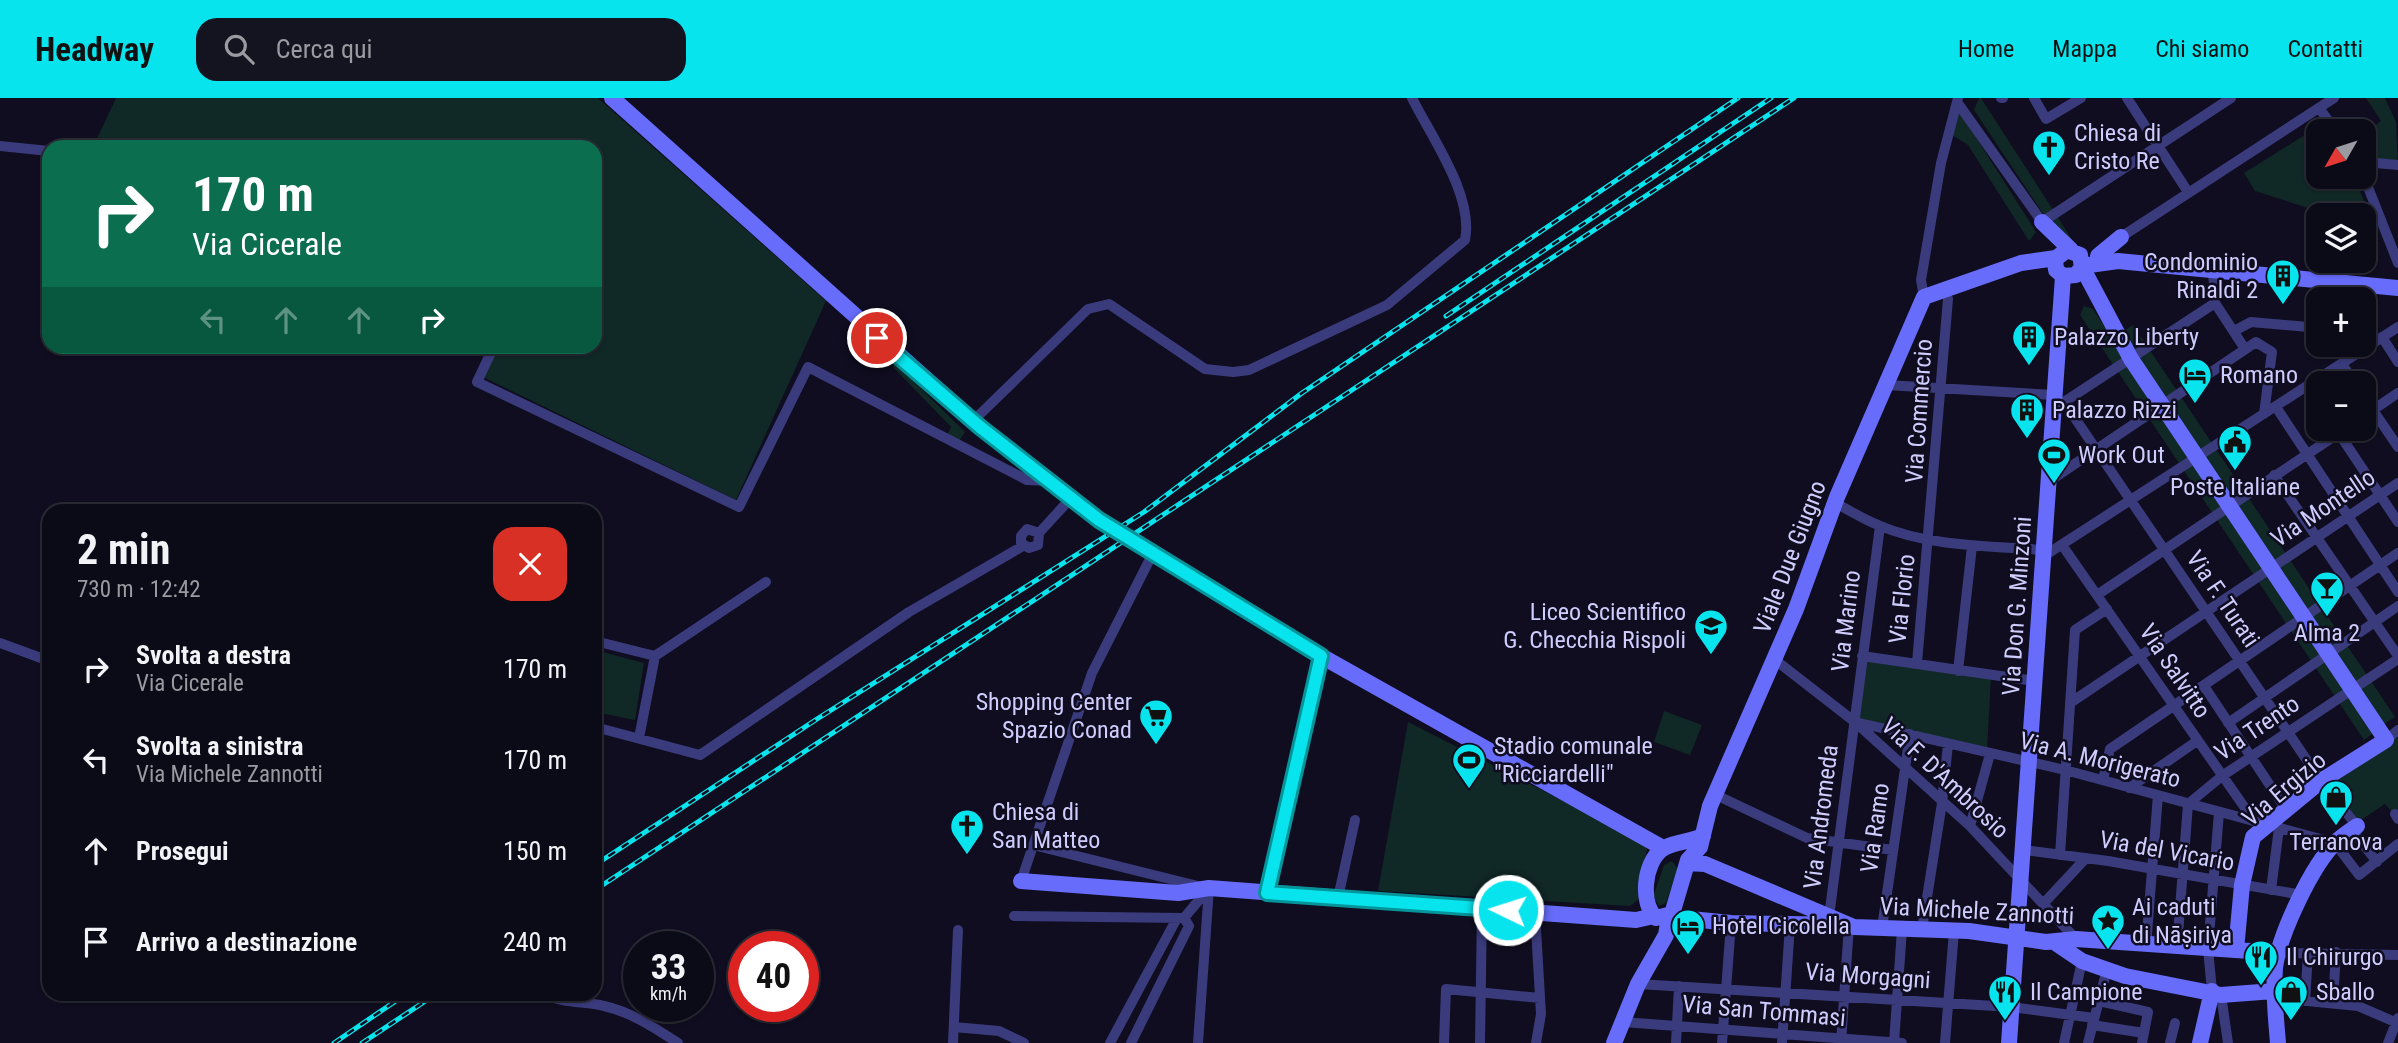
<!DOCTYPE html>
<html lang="it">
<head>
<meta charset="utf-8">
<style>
  body { margin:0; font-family:"Roboto Condensed",sans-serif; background:#141320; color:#f1f3f6; height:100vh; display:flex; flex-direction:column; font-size:26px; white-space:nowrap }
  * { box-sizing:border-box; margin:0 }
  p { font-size:23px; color:#9a9aa1 }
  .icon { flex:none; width:38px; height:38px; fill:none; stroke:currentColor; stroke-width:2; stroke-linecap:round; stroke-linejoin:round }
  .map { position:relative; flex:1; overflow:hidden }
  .side { position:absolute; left:42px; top:406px; width:560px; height:497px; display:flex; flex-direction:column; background:#0b0a17; border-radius:21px; box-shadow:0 2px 5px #0004,0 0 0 2px #2b2b36 }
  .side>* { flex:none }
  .hud { position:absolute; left:42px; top:42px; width:560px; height:214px; border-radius:21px; box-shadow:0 2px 5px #0004,0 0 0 2px #2b2b36; background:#0b6e4f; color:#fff; overflow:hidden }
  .needle { width:46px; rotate:231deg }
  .controls { position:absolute; left:2306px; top:21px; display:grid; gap:14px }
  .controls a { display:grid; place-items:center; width:70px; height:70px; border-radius:14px; background:#0b0a17; box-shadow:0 2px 5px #0004,0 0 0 2px #2b2b36; font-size:35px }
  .speed { position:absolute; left:623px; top:833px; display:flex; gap:14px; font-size:35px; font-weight:700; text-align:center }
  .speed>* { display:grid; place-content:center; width:91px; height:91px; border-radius:50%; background:#0b0a17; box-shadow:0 2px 5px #0004,0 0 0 2px #2b2b36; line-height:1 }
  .speed small { font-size:18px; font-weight:400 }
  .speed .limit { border:10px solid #d22; background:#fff; color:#111 }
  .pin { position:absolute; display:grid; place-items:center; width:60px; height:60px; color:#fff; margin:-30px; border:4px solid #fff; border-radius:50%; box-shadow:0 2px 7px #0007 }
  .me { position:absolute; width:77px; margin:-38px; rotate:274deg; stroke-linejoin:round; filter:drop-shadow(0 0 5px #0008) }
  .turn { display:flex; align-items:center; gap:24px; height:147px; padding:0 35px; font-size:32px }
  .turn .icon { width:91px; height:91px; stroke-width:2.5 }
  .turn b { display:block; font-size:49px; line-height:60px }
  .lanes { display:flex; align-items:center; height:66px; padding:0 35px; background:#0003; justify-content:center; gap:35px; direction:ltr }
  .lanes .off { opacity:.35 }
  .round { display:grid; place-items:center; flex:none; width:74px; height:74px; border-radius:21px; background:#141320 }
  .headline { display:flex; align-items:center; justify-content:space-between; height:119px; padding:0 35px }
  h1 { font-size:42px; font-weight:700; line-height:52px }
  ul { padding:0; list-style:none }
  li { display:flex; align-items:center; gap:21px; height:91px; padding:0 35px }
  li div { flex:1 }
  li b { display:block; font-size:26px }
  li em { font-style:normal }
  header { display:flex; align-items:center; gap:42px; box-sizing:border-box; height:98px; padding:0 35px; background:#08e4ed; color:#111 }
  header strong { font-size:33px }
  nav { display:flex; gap:38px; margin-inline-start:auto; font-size:24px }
  .search { width:490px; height:63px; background:#141320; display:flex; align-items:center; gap:18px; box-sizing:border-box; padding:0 24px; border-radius:21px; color:#9a9aa1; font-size:26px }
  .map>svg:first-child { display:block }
</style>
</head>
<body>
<header>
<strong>Headway</strong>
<div class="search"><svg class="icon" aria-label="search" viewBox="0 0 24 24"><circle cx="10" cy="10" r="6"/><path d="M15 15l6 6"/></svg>Cerca qui</div>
<nav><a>Home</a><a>Mappa</a><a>Chi siamo</a><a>Contatti</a></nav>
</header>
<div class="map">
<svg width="2398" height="945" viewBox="0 0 2398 945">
  <rect width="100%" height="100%" fill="#0f0d1f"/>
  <path fill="#102826" d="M116 0H598L826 203 736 402 483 279 499 249 595 248V49H93Z
    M1979 0H1981L2075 146 2050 126 1974 12Z
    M2366 0H2385L2396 24 2398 67 2364 64V35L2381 23Z
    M1958 11 2036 134 2029 143 1968 47 1952 37Z
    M2321 27 2325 33H2319V79H2354L2376 132 2364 128V117H2330L2255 93 2244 75Z
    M2084 208 2093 211 2375 634 2364 642 2080 217Z
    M2133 227 2395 619 2383 627 2121 235Z
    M895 265 965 334 959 343 947 337 951 329 893 269Z
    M595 552 644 565 635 622 595 614Z
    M1864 560 1991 579 1987 653 1857 622Z
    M1664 613 1702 627 1690 657 1654 644Z
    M1408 624 1644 744 1647 752 1640 778 1638 802 1630 808 1378 793Z
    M2398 639V721L2385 706 2358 724 2327 683Z
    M1672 763 1678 771 1666 805 1659 808 1653 799 1664 767Z"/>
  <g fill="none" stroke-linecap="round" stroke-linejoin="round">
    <path stroke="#3a3b7c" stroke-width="10" d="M2001 0H2003
      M2034 0 2046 21 2081 0
      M2127 0 2188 94
      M1957 4 2042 124 2231 0
      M2319 10 2336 33
      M0 48 49 53
      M2364 64 2398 67
      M2364 79 2398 165
      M2121 139 2334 0
      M1924 199 1921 182 1941 65 1958 0
      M2215 205 2245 251
      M2234 233 2251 224 2319 230
      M2364 234 2378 242
      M2382 239 2398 264
      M494 248 477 284 739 409 808 269 1027 382 1048 383
      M2342 266 2355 285
      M1886 287 2054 297
      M2307 288 2319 305
      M2364 299 2398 349
      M2064 304 2215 205 2213 171
      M2054 306 2064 304 2321 683 2357 728
      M2276 309 2398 494
      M2364 318 2398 295
      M973 323 1088 211 1109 206 1205 271 1233 274 1249 272 1387 207 1465 142C1474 98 1432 40 1412 0
      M2336 331 2398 424
      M2274 377 2398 558
      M2048 384 2256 244 2272 254 2264 316
      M1835 405C1849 412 1863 421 1878 427 1929 449 1990 448 2044 452
      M1039 435 1027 431 1021 438V445L1029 450 1038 447 1039 435 1071 400
      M2062 447 2254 723
      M2044 458 2398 229
      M2097 497 2345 331
      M595 543 655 558
      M0 545 49 563
      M1862 558 2035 583
      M1774 561 1855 624 1970 728 2076 841
      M1917 565 1948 201 1944 189
      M1958 573 1972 448
      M2204 588 2287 713
      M2070 605 2398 385
      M1855 624 2065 672 2335 745 2359 777 2398 746
      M2228 625 2398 508
      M595 629 700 657 909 514 1023 448
      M639 640 655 558 766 484
      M2386 642 2398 632
      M2103 682 2110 651 2398 455
      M2129 690 2197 643
      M1716 697 1807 740 1893 752
      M2395 716 2398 721
      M1970 728 1990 656
      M2352 732 2377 764
      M1033 747 1202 789
      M2024 752 2108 763 2302 797
      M2060 757 2075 532 2107 511
      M1021 783 1092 575 1152 457
      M2271 792 2279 730
      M1267 795 1321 558
      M1338 800 1355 722
      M2043 806 2086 760
      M1535 814 1541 916 1536 945
      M1014 818 1184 820 1189 828 1131 945
      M1829 819 1880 428
      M1184 820 1209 790
      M1882 830 1910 636
      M1922 831 1942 705 1948 646
      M2146 848 2158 697
      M2177 849 2188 706 2222 678 2398 561
      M2279 855 2398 857
      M1638 886 2011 909 2094 920
      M2212 893 2208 851 2219 714
      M545 896C563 906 585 903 604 908 631 914 655 930 678 945
      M2221 897 2228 945
      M2275 900 2358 908 2395 924
      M2099 903 2148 914 2142 945
      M2305 903 2308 855
      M2333 905 2336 854
      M1623 924 1902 945
      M2092 927 2144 935
      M954 929 999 933 1024 945
      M953 945 958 832
      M1110 945 1176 822
      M1198 945 1209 790
      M1444 945 1446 891 1540 900
      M1480 945 1482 810
      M1676 945 1679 888
      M1722 945 1731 825
      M1782 945 1790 827
      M1841 945 1849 827
      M1894 945 1902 831
      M1945 945 1954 833
      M2064 945 2082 863
      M2088 945 2107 871
      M2170 945 2175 925
      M2388 945 2398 920"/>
    <path stroke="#676cfa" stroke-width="16" d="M612 0 973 323 1099 422 1321 558 1663 750
      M2042 124 2071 152
      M2098 158 2121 139
      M2082 168 2118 163 2398 190
      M2082 169 2076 177 2063 178 2056 172 2055 161 2067 152 2080 157 2082 169 2131 261 2386 642 2321 683 2253 739 2242 787 2236 852
      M1703 738C1691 744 1671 744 1661 752 1644 766 1640 805 1656 820L1672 816 1688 762 1700 749 1710 708 1796 511 1837 399 1924 199 2021 165 2056 160
      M1687 765 1705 766 1854 829 1969 833 2046 844 2076 841 2279 855
      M1021 783 1178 795 1209 790 1636 822 1654 818
      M1670 819 1731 825 1839 827
      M2054 844 2082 863 2125 878 2221 897 2274 893
      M1614 945 1638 886 1666 837 1669 819
      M2009 945 2063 178
      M2200 945 2212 893
      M2278 945C2276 920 2273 895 2275 870 2279 837 2312 767 2336 744 2342 738 2350 733 2357 728"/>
    <g stroke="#08e4ed" stroke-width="5">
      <path id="rail" d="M1446 218 1771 0
        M595 767 817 621 1144 414 1302 295 1738 0
        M595 792 1794 0
        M334 945 406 896
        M362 945 436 896"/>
    </g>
    <use href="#rail" stroke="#0f0d1f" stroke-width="2.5" stroke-dasharray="8" stroke-linecap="butt"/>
  </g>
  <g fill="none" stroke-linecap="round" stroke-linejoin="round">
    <g stroke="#05949a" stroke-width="18">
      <path id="route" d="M877 240 980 329 1099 422 1321 558 1267 795 1508 812"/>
    </g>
    <use href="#route" stroke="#08e4ed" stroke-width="12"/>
  </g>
  <defs>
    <g id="church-pin" transform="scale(1.75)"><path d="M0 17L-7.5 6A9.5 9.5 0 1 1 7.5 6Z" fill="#08e4ed" stroke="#0f0d1f"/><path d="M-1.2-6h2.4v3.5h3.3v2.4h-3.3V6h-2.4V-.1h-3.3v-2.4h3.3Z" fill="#111"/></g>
    <g id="building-pin" transform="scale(1.75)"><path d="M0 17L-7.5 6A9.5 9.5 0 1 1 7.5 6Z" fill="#08e4ed" stroke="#0f0d1f"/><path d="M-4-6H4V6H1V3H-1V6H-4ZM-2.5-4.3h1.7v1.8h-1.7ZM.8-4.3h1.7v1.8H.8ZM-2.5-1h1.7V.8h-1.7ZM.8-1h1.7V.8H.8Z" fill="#111"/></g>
    <g id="hotel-pin" transform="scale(1.75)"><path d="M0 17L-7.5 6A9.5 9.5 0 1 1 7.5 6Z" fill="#08e4ed" stroke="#0f0d1f"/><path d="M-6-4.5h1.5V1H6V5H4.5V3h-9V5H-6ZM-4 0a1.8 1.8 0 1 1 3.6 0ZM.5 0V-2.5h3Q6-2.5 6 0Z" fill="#111"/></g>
    <g id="civic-pin" transform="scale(1.75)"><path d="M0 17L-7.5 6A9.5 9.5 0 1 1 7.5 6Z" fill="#08e4ed" stroke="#0f0d1f"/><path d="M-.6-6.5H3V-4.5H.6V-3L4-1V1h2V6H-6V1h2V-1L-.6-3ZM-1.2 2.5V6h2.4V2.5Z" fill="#111"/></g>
    <g id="stadium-pin" transform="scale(1.75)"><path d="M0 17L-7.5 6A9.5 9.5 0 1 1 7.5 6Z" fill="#08e4ed" stroke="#0f0d1f"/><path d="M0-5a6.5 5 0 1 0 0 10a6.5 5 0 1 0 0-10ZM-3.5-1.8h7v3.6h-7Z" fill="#111"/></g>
    <g id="bar-pin" transform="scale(1.75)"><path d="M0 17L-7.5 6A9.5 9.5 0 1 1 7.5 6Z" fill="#08e4ed" stroke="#0f0d1f"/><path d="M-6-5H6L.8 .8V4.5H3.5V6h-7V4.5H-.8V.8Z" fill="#111"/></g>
    <g id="school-pin" transform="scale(1.75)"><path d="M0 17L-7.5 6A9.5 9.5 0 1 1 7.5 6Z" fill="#08e4ed" stroke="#0f0d1f"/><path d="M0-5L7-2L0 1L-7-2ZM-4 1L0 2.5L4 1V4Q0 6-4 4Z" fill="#111"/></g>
    <g id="supermarket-pin" transform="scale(1.75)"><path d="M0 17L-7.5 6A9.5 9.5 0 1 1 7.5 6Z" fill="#08e4ed" stroke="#0f0d1f"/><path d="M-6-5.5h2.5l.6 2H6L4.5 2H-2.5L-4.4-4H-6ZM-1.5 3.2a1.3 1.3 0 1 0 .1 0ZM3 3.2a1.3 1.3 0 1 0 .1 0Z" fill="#111"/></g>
    <g id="shop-pin" transform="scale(1.75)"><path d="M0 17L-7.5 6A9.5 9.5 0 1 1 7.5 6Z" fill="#08e4ed" stroke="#0f0d1f"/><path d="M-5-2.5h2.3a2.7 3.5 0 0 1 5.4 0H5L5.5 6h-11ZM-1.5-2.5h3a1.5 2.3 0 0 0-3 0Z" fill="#111"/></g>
    <g id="sight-pin" transform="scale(1.75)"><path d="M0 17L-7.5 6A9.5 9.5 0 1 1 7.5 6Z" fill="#08e4ed" stroke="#0f0d1f"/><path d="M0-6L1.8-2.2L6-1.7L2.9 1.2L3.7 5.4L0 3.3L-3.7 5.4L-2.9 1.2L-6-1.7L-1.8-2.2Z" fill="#111"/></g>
    <g id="restaurant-pin" transform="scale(1.75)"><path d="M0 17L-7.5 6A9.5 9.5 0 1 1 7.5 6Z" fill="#08e4ed" stroke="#0f0d1f"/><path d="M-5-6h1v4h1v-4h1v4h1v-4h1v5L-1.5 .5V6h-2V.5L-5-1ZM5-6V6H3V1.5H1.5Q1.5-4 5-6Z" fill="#111"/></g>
  </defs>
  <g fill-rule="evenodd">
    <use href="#church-pin" x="2049" y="49"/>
    <use href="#building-pin" x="2283" y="178"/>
    <use href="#building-pin" x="2029" y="239"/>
    <use href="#hotel-pin" x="2195" y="277"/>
    <use href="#building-pin" x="2027" y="312"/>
    <use href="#civic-pin" x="2235" y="344"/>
    <use href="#stadium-pin" x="2054" y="357"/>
    <use href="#bar-pin" x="2327" y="490"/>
    <use href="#school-pin" x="1711" y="528"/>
    <use href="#supermarket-pin" x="1156" y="618"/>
    <use href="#stadium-pin" x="1469" y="662"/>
    <use href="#shop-pin" x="2336" y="699"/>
    <use href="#church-pin" x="967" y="728"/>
    <use href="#sight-pin" x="2108" y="823"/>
    <use href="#hotel-pin" x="1688" y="828"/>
    <use href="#restaurant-pin" x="2261" y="859"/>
    <use href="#restaurant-pin" x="2005" y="894"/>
    <use href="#shop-pin" x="2291" y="894"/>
  </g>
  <g text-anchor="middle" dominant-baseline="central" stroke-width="5" stroke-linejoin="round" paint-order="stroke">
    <g font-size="24" fill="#cfcdfd" stroke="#0f0d1f" text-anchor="start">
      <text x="2074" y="35">Chiesa di<tspan x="2074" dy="28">Cristo Re</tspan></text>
      <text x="2258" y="164" text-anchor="end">Condominio<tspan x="2258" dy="28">Rinaldi 2</tspan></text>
      <text x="2054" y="239">Palazzo Liberty</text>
      <text x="2220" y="277">Romano</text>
      <text x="2052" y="312">Palazzo Rizzi</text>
      <text x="2078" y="357">Work Out</text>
      <text x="2235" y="389" text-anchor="middle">Poste Italiane</text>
      <text x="1686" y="514" text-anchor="end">Liceo Scientifico<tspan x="1686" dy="28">G. Checchia Rispoli</tspan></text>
      <text x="2327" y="535" text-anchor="middle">Alma 2</text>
      <text x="1132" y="604" text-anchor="end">Shopping Center<tspan x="1132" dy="28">Spazio Conad</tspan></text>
      <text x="1494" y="648">Stadio comunale<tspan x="1494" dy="28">"Ricciardelli"</tspan></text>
      <text x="992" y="714">Chiesa di<tspan x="992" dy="28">San Matteo</tspan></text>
      <text x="2336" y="744" text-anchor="middle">Terranova</text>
      <text x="2132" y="809">Ai caduti<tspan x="2132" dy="28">di Nāṣiriya</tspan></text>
      <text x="1712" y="828">Hotel Cicolella</text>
      <text x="2286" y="859">Il Chirurgo</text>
      <text x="2030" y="894">Il Campione</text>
      <text x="2316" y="894">Sballo</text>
    </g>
    <g font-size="24" fill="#cfcdfd" stroke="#0f0d1f">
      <text transform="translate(1919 313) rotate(-86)">Via Commercio</text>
      <text transform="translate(2323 410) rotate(-34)">Via Montello</text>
      <text transform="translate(1790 459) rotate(-69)">Viale Due Giugno</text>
      <text transform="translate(1902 501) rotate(-84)">Via Florio</text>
      <text transform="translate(2223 501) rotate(56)">Via F. Turati</text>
      <text transform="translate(2017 508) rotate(-86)">Via Don G. Minzoni</text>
      <text transform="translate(1846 523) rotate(-83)">Via Marino</text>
      <text transform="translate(2175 573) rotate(56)">Via Salvitto</text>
      <text transform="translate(2257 630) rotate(-34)">Via Trento</text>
      <text transform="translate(2100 662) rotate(14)">Via A. Morigerato</text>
      <text transform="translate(1945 680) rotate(43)">Via F. D'Ambrosio</text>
      <text transform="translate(2284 691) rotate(-40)">Via Ergizio</text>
      <text transform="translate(1821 719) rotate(-83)">Via Andromeda</text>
      <text transform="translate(1875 730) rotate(-82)">Via Ramo</text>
      <text transform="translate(2167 753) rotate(10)">Via del Vicario</text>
      <text transform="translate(1977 813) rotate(3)">Via Michele Zannotti</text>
      <text transform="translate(1868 878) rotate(4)">Via Morgagni</text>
      <text transform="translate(1764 913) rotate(5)">Via San Tommasi</text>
    </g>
  </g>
</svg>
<div class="controls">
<a><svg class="needle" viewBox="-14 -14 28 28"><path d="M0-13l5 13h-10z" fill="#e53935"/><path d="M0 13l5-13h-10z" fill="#9a9aa1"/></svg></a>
<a><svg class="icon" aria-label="layers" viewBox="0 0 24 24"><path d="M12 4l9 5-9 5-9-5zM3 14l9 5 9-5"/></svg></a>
<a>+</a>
<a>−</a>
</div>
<div class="speed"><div>33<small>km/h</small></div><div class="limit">40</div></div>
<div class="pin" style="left:877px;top:240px;background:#d93025"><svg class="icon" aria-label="arrive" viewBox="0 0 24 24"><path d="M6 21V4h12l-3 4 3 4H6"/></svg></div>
<svg class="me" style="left:1508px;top:812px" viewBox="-20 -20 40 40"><circle r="17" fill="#08e4ed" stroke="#fff" stroke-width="3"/><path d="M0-11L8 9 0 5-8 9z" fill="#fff"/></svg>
<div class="hud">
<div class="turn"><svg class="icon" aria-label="right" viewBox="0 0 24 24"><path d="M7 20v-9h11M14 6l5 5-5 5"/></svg><div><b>170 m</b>Via Cicerale</div></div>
<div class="lanes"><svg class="icon off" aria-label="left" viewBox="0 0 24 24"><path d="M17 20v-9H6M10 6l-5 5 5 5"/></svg><svg class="icon off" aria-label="ahead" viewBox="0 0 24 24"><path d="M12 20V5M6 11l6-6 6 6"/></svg><svg class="icon off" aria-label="ahead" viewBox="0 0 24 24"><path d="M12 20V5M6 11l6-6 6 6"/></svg><svg class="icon" aria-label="right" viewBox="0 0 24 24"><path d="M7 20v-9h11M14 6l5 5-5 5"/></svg></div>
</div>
<section class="side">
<div class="headline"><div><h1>2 min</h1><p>730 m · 12:42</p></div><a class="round" style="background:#d93025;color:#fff"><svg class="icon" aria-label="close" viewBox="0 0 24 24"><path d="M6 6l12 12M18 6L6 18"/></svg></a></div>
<ul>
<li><svg class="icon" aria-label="right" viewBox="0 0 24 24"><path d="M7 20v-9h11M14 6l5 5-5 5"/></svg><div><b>Svolta a destra</b><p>Via Cicerale</p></div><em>170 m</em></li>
<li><svg class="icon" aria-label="left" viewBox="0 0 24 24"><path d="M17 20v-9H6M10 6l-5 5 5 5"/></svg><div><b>Svolta a sinistra</b><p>Via Michele Zannotti</p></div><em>170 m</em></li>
<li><svg class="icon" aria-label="ahead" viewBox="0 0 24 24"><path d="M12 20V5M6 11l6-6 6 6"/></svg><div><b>Prosegui</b></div><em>150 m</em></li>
<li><svg class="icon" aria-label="arrive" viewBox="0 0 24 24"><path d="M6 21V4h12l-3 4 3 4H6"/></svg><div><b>Arrivo a destinazione</b></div><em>240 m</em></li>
</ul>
</section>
</div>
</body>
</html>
